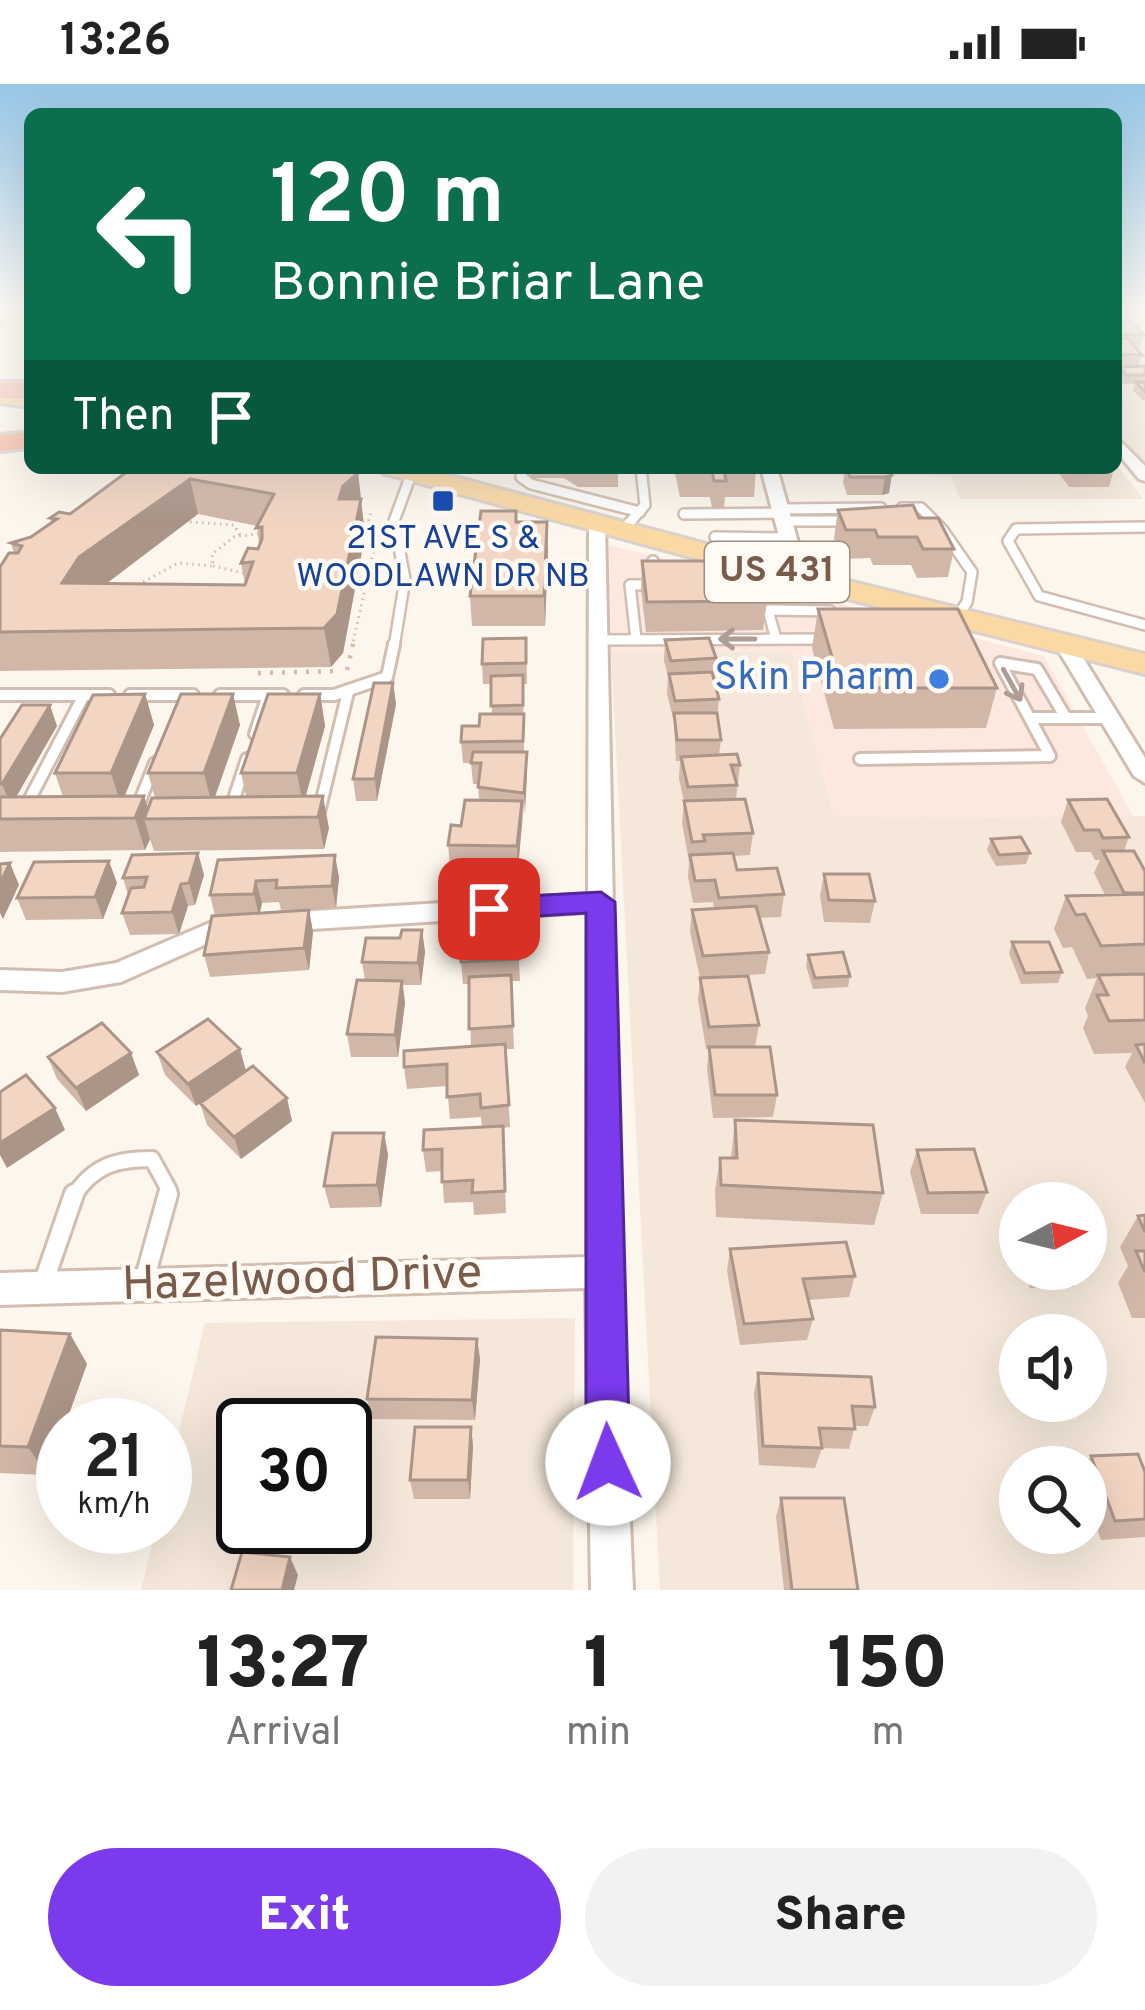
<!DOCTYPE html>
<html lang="en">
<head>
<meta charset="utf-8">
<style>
  body { margin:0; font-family:Overpass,sans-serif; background:#f2f2f2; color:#222; height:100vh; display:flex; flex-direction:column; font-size:45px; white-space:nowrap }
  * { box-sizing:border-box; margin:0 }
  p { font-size:39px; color:#767676 }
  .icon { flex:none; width:66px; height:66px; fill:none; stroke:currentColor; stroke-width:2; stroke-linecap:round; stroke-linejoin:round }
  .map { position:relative; height:1506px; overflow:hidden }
  .side { display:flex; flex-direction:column; background:#fff; flex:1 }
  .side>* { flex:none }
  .hud { position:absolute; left:24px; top:24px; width:1098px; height:366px; border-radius:18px; box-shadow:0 12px 48px #0002; background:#0b6e4f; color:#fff; overflow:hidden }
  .needle { width:78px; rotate:83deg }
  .controls { position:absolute; left:999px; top:1098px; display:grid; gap:24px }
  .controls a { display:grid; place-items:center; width:108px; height:108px; border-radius:50%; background:#fff; box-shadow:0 12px 48px #0002; font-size:60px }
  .speed { position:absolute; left:36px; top:1314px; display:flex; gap:24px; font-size:60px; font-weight:700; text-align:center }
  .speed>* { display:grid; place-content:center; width:156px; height:156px; border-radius:50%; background:#fff; box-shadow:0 12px 48px #0002; line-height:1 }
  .speed small { font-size:30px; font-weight:400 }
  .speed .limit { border:6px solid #111; border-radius:18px; background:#fff; color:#111 }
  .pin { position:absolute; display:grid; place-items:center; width:102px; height:102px; color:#fff; margin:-51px; border-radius:24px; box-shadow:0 6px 18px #0006 }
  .me { position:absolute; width:132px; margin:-66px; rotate:358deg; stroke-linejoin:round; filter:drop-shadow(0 0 9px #0008) }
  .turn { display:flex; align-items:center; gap:42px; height:252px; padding:0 48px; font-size:54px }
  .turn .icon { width:156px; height:156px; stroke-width:2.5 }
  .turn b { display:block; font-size:84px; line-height:102px }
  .then { display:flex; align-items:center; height:114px; padding:0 48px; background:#0003; gap:24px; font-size:45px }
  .eta { display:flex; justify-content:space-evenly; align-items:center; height:204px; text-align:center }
  .eta b { font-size:72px; font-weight:800; line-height:84px }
  .button { display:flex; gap:24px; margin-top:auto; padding:24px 48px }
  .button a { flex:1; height:138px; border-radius:72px; background:#7c3aed; color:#fff; font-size:48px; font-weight:800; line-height:138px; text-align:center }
  .button a+a { background:#f2f2f2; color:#222 }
  .status { display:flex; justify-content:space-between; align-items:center; height:84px; padding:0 60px; background:#fff; direction:ltr }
  .status svg { height:33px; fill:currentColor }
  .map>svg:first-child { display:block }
</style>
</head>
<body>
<div class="status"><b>13:26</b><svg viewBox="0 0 49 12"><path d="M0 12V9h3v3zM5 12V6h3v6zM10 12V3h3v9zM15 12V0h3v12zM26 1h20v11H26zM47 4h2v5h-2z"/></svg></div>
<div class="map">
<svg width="1145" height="1506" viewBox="0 0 1145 1506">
  <rect width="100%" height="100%" fill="#fdf6ec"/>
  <path fill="#f5e8da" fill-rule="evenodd" d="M1116 226H1145V382L1116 346Z
    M1116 380 1143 415H960L951 392 785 391 783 384Z
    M790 567 834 733 1145 732V1506H660L611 570ZM1020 1119H1086V1185H1020ZM1020 1251H1086V1317H1020ZM1020 1383H1086V1449H1020Z
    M575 1234 573 1506H141L156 1443H165V1406L205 1239ZM243 1341H345V1443H243Z"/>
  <path fill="#fde8e0" d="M609 461 1044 572 1133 732 834 733 790 567 611 570Z"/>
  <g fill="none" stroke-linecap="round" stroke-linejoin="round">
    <g stroke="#d1beb0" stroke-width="14">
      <path id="service-far3" d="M523 384 521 393 531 400 640 428
        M902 424H921L940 443
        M780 425 881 424
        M684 430 782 429
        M783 437H851
        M1145 443 1016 445 1008 457 1039 512 1145 541
        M942 445 972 488 967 518 957 533
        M623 446 645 421 641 384
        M715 453 788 454
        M636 555 630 501H656L653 477
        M776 555 768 526 830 527
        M598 556 829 555
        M394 563 405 495 394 437 412 388"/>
    </g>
    <g stroke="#d1beb0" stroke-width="16">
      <path id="service-far2" d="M0 611H109
        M130 611H193
        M220 611H283
        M304 611H334L387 593 394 560
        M1030 634H1110
        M255 650 268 611
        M860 675 1050 672 1000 579 1037 585 1066 634
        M25 724 84 611
        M231 724 247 675
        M136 727 155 679
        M319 728 348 608"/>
    </g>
    <g stroke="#d1beb0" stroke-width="20">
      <path id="service-far1" d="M73 1113C93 1082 115 1075 152 1075L169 1106 167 1113"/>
    </g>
    <g stroke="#d1beb0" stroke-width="24">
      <path id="service" d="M144 1197 168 1110
        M42 1203 74 1110"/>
    </g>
    <g stroke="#d1beb0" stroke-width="6">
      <path id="minor" d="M1116 353 1145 382V397L1139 395 1116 367Z
        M761 384H777L808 494 805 498H793L790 494Z
        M597 434 605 439 622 1251 633 1506H591L586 1204 0 1221V1189L587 1173 588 828 280 847 271 844 267 838 271 832 280 829 588 810 589 439Z
        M1064 553 1074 559 1145 674V699L1134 692 1054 559Z
        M226 832 248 834 252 841 248 848 229 850 121 898 62 908 0 906V886L62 888 116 879Z"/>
    </g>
    <g stroke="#dad1cd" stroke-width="6">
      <path id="primary" d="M0 305 30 309V323L0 319Z
        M379 384H421L808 487 1145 570V590L789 500 383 389Z"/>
    </g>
    <g stroke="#dad1cd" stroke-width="6">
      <path id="motorway" d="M0 226H30V229L0 241Z
        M0 298H30V314H0Z
        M30 348V364L0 367V351Z"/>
    </g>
    <path stroke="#d9b8a5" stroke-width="3" stroke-dasharray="1.5 4.5" stroke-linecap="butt" d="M190 438 234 441 240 451
      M213 482 248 490
      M138 501 178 479 213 482 212 470 234 453 263 449
      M352 563 376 456 367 444 371 427"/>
    <path stroke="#d9b8a5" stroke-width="4.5" stroke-dasharray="3 9" stroke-linecap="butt" d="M347 586 353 560
      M258 589 336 587"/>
    <use href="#service-far3" stroke="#fff" stroke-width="9"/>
    <use href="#service-far2" stroke="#fff" stroke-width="10"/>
    <use href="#service-far1" stroke="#fff" stroke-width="14"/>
    <use href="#service" stroke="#fff" stroke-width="18"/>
    <use href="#minor" fill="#fff" fill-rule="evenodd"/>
    <use href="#primary" fill="#fbd9a5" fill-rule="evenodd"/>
    <use href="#motorway" fill="#f7b7a3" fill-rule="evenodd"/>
  </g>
  <path fill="#d1b7a8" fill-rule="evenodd" d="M1116 237 1144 251 1139 267 1142 271 1138 282 1145 283V316H1142L1133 306 1135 300H1124L1116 291Z
    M132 384 358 389 365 451 343 569 331 583 0 587V483L14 469 11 459 31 453 51 439 50 434 70 430ZM198 430 257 442 259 461 241 479 245 501 106 500Z
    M530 384H618V403H578L564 394H531Z
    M674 384H756L754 413H725L724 424H712L710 413H680Z
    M845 384H890L889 409 882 411H847L843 398Z
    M969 384H995L994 387 970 386Z
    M1033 384H1113L1114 385 1109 403H1069L1058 388V384Z
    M838 426 919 434 954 465 948 493 917 494 911 481H873L870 474 842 475 834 454Z
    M517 438 548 466 545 542H472L470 512Z
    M642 477 710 483 767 517 763 546 646 548 641 506Z
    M818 525 997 604 986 644 834 645 812 564Z
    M526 554 527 600H523L524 668 527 690 518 784 450 783 448 761 479 716 478 700H473L471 679H463L461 658 492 630 491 600H483L482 580Z
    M665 556 716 574 714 595 719 615 717 634 721 656 719 671 740 681 736 715 753 749 750 771 734 772 737 786 784 810 781 833 759 834 769 868 765 890 700 894 690 848 692 826 714 825 713 818 693 819 688 793 689 778 682 739 684 717 679 695 680 677H676L674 638 667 610 668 592 664 577Z
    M393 599 396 620 377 717H356L353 695Z
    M145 610 154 641 124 712H144L148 724 155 714 148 689 240 641 215 713 246 712 241 689 320 610 325 642 306 712 329 744 324 765 154 767 150 755 145 766 0 768V655L57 642 15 713H63L55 689Z
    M1068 716 1129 753 1124 767 1145 787V1019L1125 983 1132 969 1094 970 1083 944 1088 932 1085 924 1097 894 1087 895 1072 863 1063 864 1054 845 1066 812 1105 811 1094 789 1100 776H1095L1091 768H1076L1061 738Z
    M991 755 1030 769 1026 780 996 782 987 766Z
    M198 769 204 791 195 821 188 822 179 850 130 851 122 829 128 811 123 794Z
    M218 776 339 793 336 824 281 826 279 818 262 819 260 829 309 826 313 848 309 886 210 893 204 871 215 832 210 811Z
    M824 790 875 817 870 839 824 838 820 812Z
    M117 799 103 835 26 836 17 814Z
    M516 824 520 897H511L514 965H505L510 1043 503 1044 506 1129 474 1131 473 1118 444 1119 442 1087 426 1088 423 1066 482 1043 481 1033 450 1035 447 1002 407 1005 404 983 471 962 469 900H463L461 878Z
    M422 846 425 868 421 901H403L405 919 398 973H351L347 950 365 896 362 878Z
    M1012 858 1062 888 1058 899 1021 900 1009 869Z
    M808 871 850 892 848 903 813 905 806 882Z
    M700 894 759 941 755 963 777 1011 773 1033 713 1034 707 985 709 965H706L698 916Z
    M157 968 246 987 292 1037 241 1075 207 1041 200 1019 196 1022 165 991Z
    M131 969 139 991 86 1027 57 995 48 973Z
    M735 1036 883 1109 874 1141 716 1133 715 1106 720 1074H731Z
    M384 1049 388 1071 381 1123 330 1124 324 1102Z
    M917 1066 987 1108 978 1130H921L910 1088Z
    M1145 1131V1234H1132L1118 1199 1128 1182 1120 1163 1138 1132Z
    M730 1165 855 1192 849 1213 808 1216 813 1235 807 1256 740 1261 727 1187Z
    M1024 1185H1077L1079 1192 1074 1203 1030 1204Z
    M0 1246 70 1250 87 1280 65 1341H63V1347L47 1391 0 1389Z
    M477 1255 480 1275 475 1336 372 1335 367 1315Z
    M758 1289 875 1323 868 1342H855L849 1365 822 1364 815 1384 759 1381 754 1309Z
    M471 1343 473 1362 470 1415H414L410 1396Z
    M1091 1372 1145 1388V1453L1101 1456 1086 1413V1383H1084Z
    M781 1414 858 1506H784L776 1433Z"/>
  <path fill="#aa9588" d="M358 389 365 451 343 569 331 583 324 544 339 415 343 402Z
    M892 391 889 409 882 411 885 393Z
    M190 395 198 430 91 511 62 499 79 473Z
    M547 438 548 466 545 542 544 512Z
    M393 599 396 620 377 717 375 695Z
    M145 610 154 641 121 721 111 689Z
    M233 610 240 641 212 721 204 689Z
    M320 610 325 642 303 721 297 689Z
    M50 621 57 642 11 722 2 700Z
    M527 668V690L525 730 524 709Z
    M144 712 151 735H144L150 755 145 766 135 734Z
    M323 712 329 744 324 765 318 733Z
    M522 717V738L518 784 517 762Z
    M198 769 204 791 195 821 189 799Z
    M335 771 339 793 336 824 332 802Z
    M109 777 117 799 103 835 95 813Z
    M10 779 19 801 3 835 0 829V799Z
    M256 797 262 819 259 832 254 810Z
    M181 800 188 822 179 850 172 828Z
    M309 826 313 848 309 886 304 864Z
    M422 846 425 868 421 901 418 879Z
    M402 897 405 919 398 973 395 951Z
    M240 965 246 987 196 1022 188 1000Z
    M131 969 139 991 86 1027 76 1004Z
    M287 1014 292 1037 241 1075 234 1053Z
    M55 1024 65 1046 7 1084 0 1071V1059Z
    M384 1049 388 1071 381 1123 377 1101Z
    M70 1250 87 1280 65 1341H63V1347L47 1391 28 1363Z
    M477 1255 480 1275 475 1336 472 1316Z
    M471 1343 473 1362 470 1415 468 1396Z
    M290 1473 298 1491 294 1506H282Z"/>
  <path fill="#f3d5c3" stroke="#aa9588" stroke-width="3" fill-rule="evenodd" d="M1116 237H1131L1144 251H1116Z
    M1116 254 1128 255 1142 271 1122 270 1116 262Z
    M1145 282V291H1127L1118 283Z
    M1136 298H1145V308Z
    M132 384H353L358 389 343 402 339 415H361L337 530 324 544 0 548V483L9 469H18L22 462 11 459 31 453 57 435 50 434 59 428 70 430ZM190 395 274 410 256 444 262 443V455L258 465 248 464 241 479 253 478 245 501 62 499 79 473Z
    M681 384H756L757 386H724L726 397H714L712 386H681Z
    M847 384H890L892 391 885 393H850Z
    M913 421 919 434H938L954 465H923L917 453H878L875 446H846L838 426Z
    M481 427H516V438H547L544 512H470Z
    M642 477H708L710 483 757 482 767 517 647 518Z
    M818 525H958L997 604H841Z
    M526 554V579L482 580 483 555Z
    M709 554 716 574 671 577 665 556Z
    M712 588 719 615 675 617 669 590Z
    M523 591V621L491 622V592Z
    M374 599H393L375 695H353Z
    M145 610 111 689H55L93 611Z
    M181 610H233L204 689H148Z
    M268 610H320L297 689H241Z
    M22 621H50L2 700H0V655Z
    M674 629H717L721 656H677Z
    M480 630H524L523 657 461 658 462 642H479Z
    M473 668H527L524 709 478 703 481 679H471Z
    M737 670 740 681H731L737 701 688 703 681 673Z
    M144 712 135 734 0 735V713Z
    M323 712 318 733 144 735 152 714Z
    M745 715 753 749 703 751 705 757 692 758 684 717Z
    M1107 715 1129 753 1103 754 1099 746H1084L1068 716Z
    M465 716 522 717 517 762 448 761 451 741 461 742Z
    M1021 753 1030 769 999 771 991 755Z
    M1103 767H1134L1145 787V809H1124Z
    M198 769 189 799 181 800 172 828 122 829 131 804 144 803 147 793 123 794 132 771Z
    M733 769 737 786 777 784 784 810 719 814 715 796 695 797 690 771Z
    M335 771 332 802 276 804 277 796 256 797 254 810 210 811 218 776Z
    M109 777 95 813 17 814 34 778Z
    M10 779 0 799V780Z
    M824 790H869L875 817 829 816Z
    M1145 810V860L1101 862 1085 830 1076 831 1066 812Z
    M756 822 769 868 703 872 692 826Z
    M516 824 519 875 461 878V827Z
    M309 826 304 864 204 871 212 832Z
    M402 846H422L418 879 362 878 366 854H400Z
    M1012 858H1049L1062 888 1025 889Z
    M843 868 850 892 815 894 808 871Z
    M1145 890V936L1109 937 1097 911H1108L1098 891Z
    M511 891 513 942 469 945V893Z
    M748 892 759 941 709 943 700 894Z
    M357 896 402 897 395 951 347 950Z
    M208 935 240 965 188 1000 157 968Z
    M102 939 131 969 76 1004 48 973Z
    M505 960 509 1021 481 1024 480 1010 447 1013V980L404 983V967Z
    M1145 960V979L1136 961Z
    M709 963H770L777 1011H715Z
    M253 982 287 1014 234 1053 200 1019Z
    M26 991 55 1024 0 1059V1008Z
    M735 1036 873 1041 883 1109 721 1101 720 1074H737Z
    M503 1042 505 1107 472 1109 473 1096 442 1098V1065L423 1066 424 1046Z
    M333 1049H384L377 1101 324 1102Z
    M974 1065 987 1108 928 1109 917 1066Z
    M1145 1131V1148L1138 1132Z
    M846 1158 855 1192 803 1195 813 1235 744 1240 730 1165Z
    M1136 1167H1145V1188Z
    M1032 1185H1077L1079 1192 1035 1193Z
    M0 1246 70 1250 28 1363 0 1362Z
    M376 1253 477 1255 472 1316 367 1315Z
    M758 1289 871 1293 875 1323 852 1322 855 1345 819 1344 822 1364 763 1362Z
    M415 1343H471L468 1396H410Z
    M1138 1370 1145 1388V1435L1115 1437 1091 1372Z
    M781 1414H844L858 1506H792Z
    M242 1468 290 1473 282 1506H231Z"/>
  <defs><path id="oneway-shaft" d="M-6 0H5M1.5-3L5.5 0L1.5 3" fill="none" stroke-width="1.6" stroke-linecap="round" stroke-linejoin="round" transform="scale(3)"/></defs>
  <g stroke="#af9d94">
    <use href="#oneway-shaft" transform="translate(737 555) rotate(180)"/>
    <use href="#oneway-shaft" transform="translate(1012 601) rotate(61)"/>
  </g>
  <linearGradient id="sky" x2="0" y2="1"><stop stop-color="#97c7e8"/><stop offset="0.52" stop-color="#fefbf6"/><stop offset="1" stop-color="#fefbf6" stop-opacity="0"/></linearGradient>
  <rect width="1145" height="437" fill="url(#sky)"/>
  <path fill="#7c3aed" stroke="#51269a" stroke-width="3" d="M601 808 615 818 630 1379 623 1394 608 1401 593 1394 586 1379V829L489 835 474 825 489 814Z"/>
  <rect fill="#1a4fb4" stroke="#fffaf3" stroke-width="4.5" x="431" y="405" width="24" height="24" rx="6"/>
  <circle fill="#3f7fe0" stroke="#fffaf3" stroke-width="4.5" cx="939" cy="595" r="12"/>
  <g text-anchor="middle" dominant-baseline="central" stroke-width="9" stroke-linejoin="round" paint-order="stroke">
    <g font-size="33" fill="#164399" stroke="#fffaf3">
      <text x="443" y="456">21ST AVE S &amp;<tspan x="443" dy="38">WOODLAWN DR NB</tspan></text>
    </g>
    <rect fill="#fffaf3" stroke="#a28b7f" stroke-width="3" x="705" y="458" width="144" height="60" rx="9"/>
    <g font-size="36" font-weight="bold" fill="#7a5c4d">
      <text x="777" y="488">US 431</text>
    </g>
    <g font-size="39" fill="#366cbe" stroke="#fffaf3" text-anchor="end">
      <text x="915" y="595">Skin Pharm</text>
    </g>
    <g font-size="48" fill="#7a5c4d" stroke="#fffaf3">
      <text transform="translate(302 1197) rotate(-2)">Hazelwood Drive</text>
    </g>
  </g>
</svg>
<div class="controls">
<a><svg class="needle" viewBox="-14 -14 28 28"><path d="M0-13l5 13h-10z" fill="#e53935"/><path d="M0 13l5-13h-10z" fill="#767676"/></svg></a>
<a><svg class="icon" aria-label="sound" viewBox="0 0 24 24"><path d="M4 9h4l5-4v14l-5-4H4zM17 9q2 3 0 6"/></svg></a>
<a><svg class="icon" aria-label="search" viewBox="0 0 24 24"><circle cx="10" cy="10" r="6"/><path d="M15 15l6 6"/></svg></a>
</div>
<div class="speed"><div>21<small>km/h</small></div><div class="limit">30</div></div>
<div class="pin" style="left:489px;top:825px;background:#d93025"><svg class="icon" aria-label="arrive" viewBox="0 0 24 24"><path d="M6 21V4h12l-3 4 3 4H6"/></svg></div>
<svg class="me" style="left:608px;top:1379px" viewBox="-20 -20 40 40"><circle r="19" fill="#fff"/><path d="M0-13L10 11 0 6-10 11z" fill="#7c3aed"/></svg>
<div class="hud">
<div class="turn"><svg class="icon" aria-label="left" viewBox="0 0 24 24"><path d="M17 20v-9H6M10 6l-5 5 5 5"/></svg><div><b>120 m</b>Bonnie Briar Lane</div></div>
<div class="then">Then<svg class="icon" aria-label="arrive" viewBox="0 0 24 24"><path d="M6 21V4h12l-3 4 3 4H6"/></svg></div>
</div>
</div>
<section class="side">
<div class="eta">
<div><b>13:27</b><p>Arrival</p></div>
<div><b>1</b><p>min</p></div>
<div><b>150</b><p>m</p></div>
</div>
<div class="button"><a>Exit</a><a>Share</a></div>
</section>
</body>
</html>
